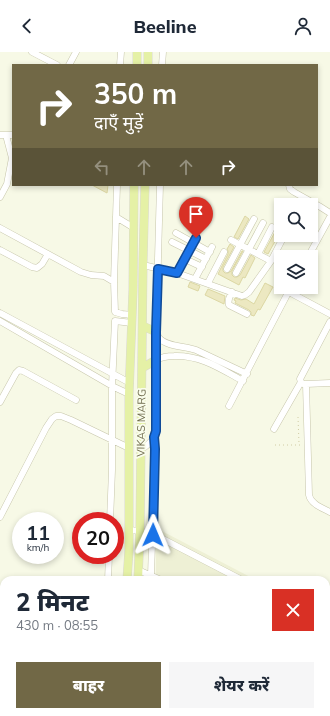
<!DOCTYPE html>
<html lang="hi">
<head>
<meta charset="utf-8">
<style>
  body { margin:0; font-family:Mulish,"Noto Sans Devanagari",sans-serif; background:#f6f6f7; color:#1f2937; height:100vh; display:flex; flex-direction:column; font-size:15px; white-space:nowrap }
  * { box-sizing:border-box; margin:0 }
  p { font-size:13px; color:#747a83 }
  .icon { flex:none; width:22px; height:22px; fill:none; stroke:currentColor; stroke-width:2; stroke-linecap:round; stroke-linejoin:round }
  .map { position:relative; flex:1; overflow:hidden }
  .sheet { position:absolute; left:0px; top:524px; width:330px; height:140px; display:flex; flex-direction:column; background:#fff; border-radius:12px 12px 0 0; box-shadow:0 2px 6px #0003 }
  .sheet>* { flex:none }
  .guide { position:absolute; left:12px; top:12px; width:306px; height:122px; border-radius:0px; box-shadow:0 2px 6px #0003; background:#716846; color:#fff; overflow:hidden }
  .tools { position:absolute; left:274px; top:146px; display:grid; gap:8px }
  .tools a { display:grid; place-items:center; width:44px; height:44px; border-radius:0px; background:#fff; box-shadow:0 2px 6px #0003; font-size:20px }
  .speed { position:absolute; left:12px; top:460px; display:flex; gap:8px; font-size:20px; font-weight:700; text-align:center }
  .speed>* { display:grid; place-content:center; width:52px; height:52px; border-radius:50%; background:#fff; box-shadow:0 2px 6px #0003; line-height:1 }
  .speed small { font-size:10px; font-weight:400 }
  .speed .limit { border:6px solid #d22; background:#fff; color:#111 }
  .pin { position:absolute; display:grid; place-items:center; width:34px; height:34px; color:#fff; margin:-41px -17px; border-radius:50% 50% 50% 0; rotate:-45deg; box-shadow:0 0 4px #0007 }
  .pin .icon { rotate:45deg }
  .me { position:absolute; width:44px; margin:-22px; rotate:1deg; stroke-linejoin:round; filter:drop-shadow(0 0 3px #0008) }
  .turn { display:flex; align-items:center; gap:14px; height:84px; padding:0 16px; font-size:18px }
  .turn .icon { width:52px; height:52px; stroke-width:2.5 }
  .turn b { display:block; font-size:28px; line-height:34px }
  .lanes { display:flex; align-items:center; height:38px; padding:0 16px; background:#0003; justify-content:center; gap:20px; direction:ltr }
  .lanes .off { opacity:.35 }
  .round { display:grid; place-items:center; flex:none; width:42px; height:42px; border-radius:0px; background:#f6f6f7 }
  .head { display:flex; align-items:center; justify-content:space-between; height:68px; padding:0 16px }
  h1 { font-size:24px; font-weight:800; line-height:30px }
  .cta { display:flex; gap:8px; margin-top:auto; padding:8px 16px }
  .cta a { flex:1; height:46px; border-radius:0px; background:#716846; color:#fff; font-size:16px; font-weight:800; line-height:46px; text-align:center }
  .cta a+a { background:#f6f6f7; color:#1f2937 }
  header { display:flex; justify-content:space-between; align-items:center; height:52px; padding:0 16px; background:#fff; font-size:18px; font-weight:800 }
  .map>svg:first-child { display:block }
</style>
</head>
<body>
<header><svg class="icon" aria-label="back" viewBox="0 0 24 24"><path d="M15 5l-7 7 7 7"/></svg>Beeline<svg class="icon" aria-label="person" viewBox="0 0 24 24"><circle cx="12" cy="8" r="4"/><path d="M4 21q1-7 8-7t8 7"/></svg></header>
<div class="map">
<svg width="330" height="664" viewBox="0 0 330 664">
  <rect width="100%" height="100%" fill="#f7f9e6"/>
  <path fill="#eef0d5" d="M156 476 256 528H156Z"/>
  <path fill="#f3eed5" d="M154 660H301L307 663 154 664Z"/>
  <path fill="#ece8c1" stroke="#dcd7a3" d="M92 133H108L107 141Z
    M245 164 249 167 238 187 234 185Z
    M275 180 279 182 268 202 264 200Z
    M230 192 234 195 223 215V219L225 221H228L231 219 242 199H243L232 219V223L234 225H237L240 223 251 203 255 206 245 226 243 225 239 233 218 222 228 202V199L227 197Z
    M190 230 200 234 198 239 188 235Z
    M265 231 273 235 260 258 258 257 254 264 251 263V260L249 258 235 251 236 249 234 248 235 246 241 248 246 247 254 252Z
    M208 237 225 244 224 252 205 243Z"/>
  <g fill="none" stroke-linecap="round" stroke-linejoin="round">
    <g stroke="#c7c6ab" stroke-width="7">
      <path id="minor" d="M32 0 57 13
        M69 13 76 0
        M120 13 121 0
        M162 13 163 0
        M0 83H13
        M117 133 114 230 115 260 122 262 132 263
        M289 133 290 137 294 140 319 154 330 161
        M0 145 7 132 12 106 6 83
        M116 165 134 176
        M0 176 81 220 91 223 104 224 114 230
        M176 181 210 200
        M231 188 271 209
        M172 190 206 207
        M0 198 32 215 37 216 42 212 48 202
        M258 202 272 175
        M308 205 330 165
        M185 207 202 215
        M143 213 177 221 242 244 245 243 249 240 271 209 283 186
        M227 217 254 167
        M177 221 196 186
        M236 221 263 171
        M195 227 212 195
        M208 231 224 200
        M232 240C230 244 227 248 229 253L247 262
        M289 240 330 262
        M0 261 130 331
        M0 269 114 335 129 342
        M330 270 300 327 301 330 303 332H306L330 331
        M156 280C157 282 158 284 159 286 167 295 186 294 196 298L247 322
        M156 308C162 305 167 304 174 304 201 303 221 317 243 329
        M306 332 309 443C311 452 322 456 330 460
        M0 350 16 321 19 318 23 319 76 348
        M229 354 291 235
        M274 377 301 330
        M141 398C147 393 155 388 156 379V280L160 133
        M0 465 46 376 52 367 56 364H61L71 368 129 396
        M110 469 112 418V334L115 269 132 271
        M129 478 140 479 161 486 242 528
        M138 518 161 528
        M151 524 155 397 154 385
        M108 528 109 503
        M326 646 330 648
        M207 660 215 664 216 660
        M100 664 101 660
        M146 664V660
        M161 664V660
        M286 664 288 660"/>
    </g>
    <g stroke="#dad9d1" stroke-width="9">
      <path id="major" d="M137 13V0
        M148 13V0
        M143 274 156 280
        M142 316 156 308
        M127 528 129 498V342L133 238 134 133
        M138 528 140 479 143 209 145 133
        M117 664V660
        M128 664V660"/>
    </g>
    <path stroke="#d0cca4" stroke-width="1" stroke-dasharray="1 3" stroke-linecap="butt" d="M298 365 299 392
      M275 393H303"/>
    <use href="#minor" stroke="#fff" stroke-width="6"/>
    <use href="#major" stroke="#e5f1a6" stroke-width="8"/>
  </g>
  <g fill="none" stroke-linecap="round" stroke-linejoin="round">
    <g stroke="#114b97" stroke-width="10">
      <path id="route" d="M153 483 155 397 154 385 156 379V280L158 217 177 221 196 186"/>
    </g>
    <use href="#route" stroke="#1a73e8" stroke-width="7"/>
  </g>
  <g text-anchor="middle" dominant-baseline="central" stroke-width="3.5" stroke-linejoin="round" paint-order="stroke">
    <g font-size="11" fill="#706c4e" stroke="#fafdec">
      <text transform="translate(141 371) rotate(-89)">VIKAS MARG</text>
    </g>
  </g>
</svg>
<div class="tools">
<a><svg class="icon" aria-label="search" viewBox="0 0 24 24"><circle cx="10" cy="10" r="6"/><path d="M15 15l6 6"/></svg></a>
<a><svg class="icon" aria-label="layers" viewBox="0 0 24 24"><path d="M12 4l9 5-9 5-9-5zM3 14l9 5 9-5"/></svg></a>
</div>
<div class="speed"><div>11<small>km/h</small></div><div class="limit">20</div></div>
<div class="pin" style="left:196px;top:186px;background:#d93025"><svg class="icon" aria-label="arrive" viewBox="0 0 24 24"><path d="M6 21V4h12l-3 4 3 4H6"/></svg></div>
<svg class="me" style="left:153px;top:483px" viewBox="-20 -20 40 40"><path d="M0-17L14 15 0 8-14 15z" fill="#1a73e8" stroke="#fff" stroke-width="4"/></svg>
<div class="guide">
<div class="turn"><svg class="icon" aria-label="right" viewBox="0 0 24 24"><path d="M7 20v-9h11M14 6l5 5-5 5"/></svg><div><b>350 m</b>दाएँ मुड़ें</div></div>
<div class="lanes"><svg class="icon off" aria-label="left" viewBox="0 0 24 24"><path d="M17 20v-9H6M10 6l-5 5 5 5"/></svg><svg class="icon off" aria-label="ahead" viewBox="0 0 24 24"><path d="M12 20V5M6 11l6-6 6 6"/></svg><svg class="icon off" aria-label="ahead" viewBox="0 0 24 24"><path d="M12 20V5M6 11l6-6 6 6"/></svg><svg class="icon" aria-label="right" viewBox="0 0 24 24"><path d="M7 20v-9h11M14 6l5 5-5 5"/></svg></div>
</div>
<section class="sheet">
<div class="head"><div><h1>2 मिनट</h1><p>430 m · 08:55</p></div><a class="round" style="background:#d93025;color:#fff"><svg class="icon" aria-label="close" viewBox="0 0 24 24"><path d="M6 6l12 12M18 6L6 18"/></svg></a></div>
<div class="cta"><a>बाहर</a><a>शेयर करें</a></div>
</section>
</div>
</body>
</html>
